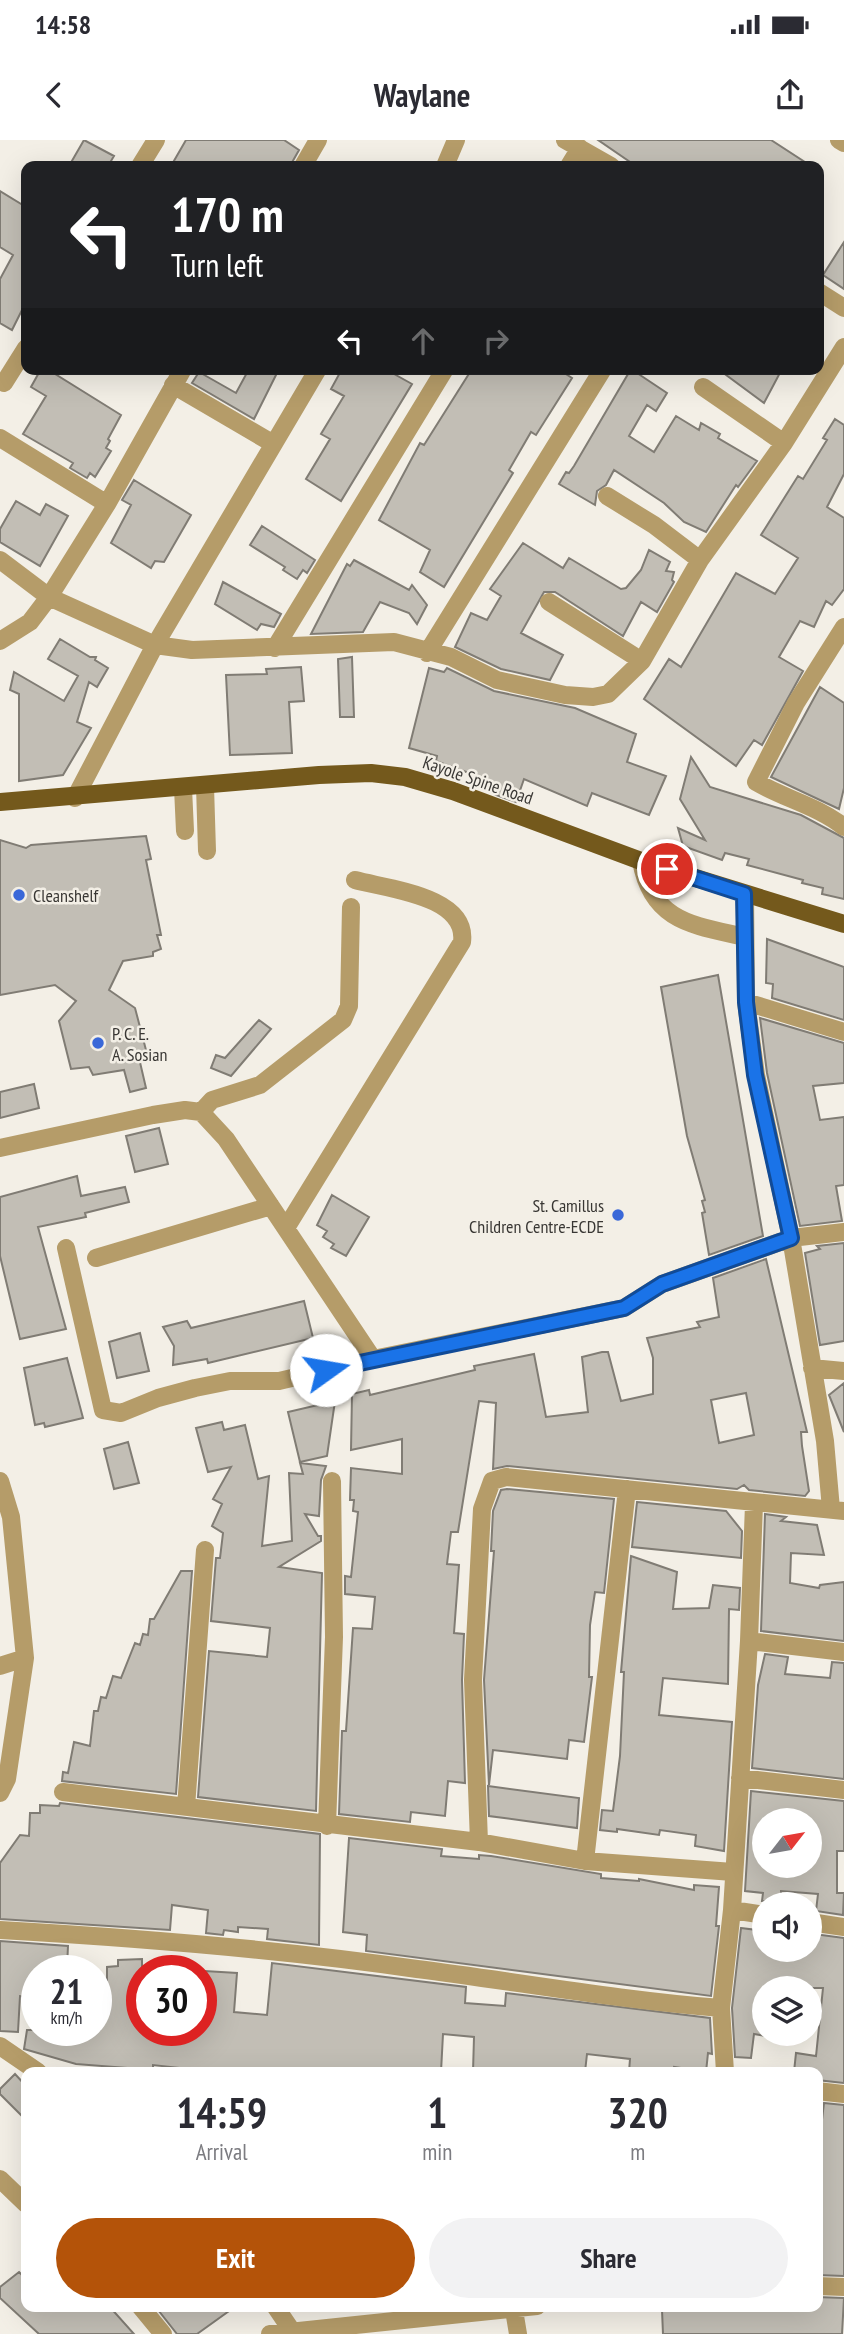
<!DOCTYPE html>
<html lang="en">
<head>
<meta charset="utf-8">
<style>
  body { margin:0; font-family:"PT Sans Narrow",sans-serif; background:#f2f2f3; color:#2b2b33; height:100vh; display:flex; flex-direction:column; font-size:26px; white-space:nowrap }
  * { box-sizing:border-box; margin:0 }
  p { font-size:23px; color:#7c7c81 }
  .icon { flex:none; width:38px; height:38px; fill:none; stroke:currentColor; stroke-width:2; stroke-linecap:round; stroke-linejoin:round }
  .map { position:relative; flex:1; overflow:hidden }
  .details { position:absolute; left:21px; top:1927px; width:802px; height:245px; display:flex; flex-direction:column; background:#fff; border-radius:14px; box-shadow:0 7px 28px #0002 }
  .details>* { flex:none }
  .banner { position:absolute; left:21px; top:21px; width:803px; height:214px; border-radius:14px; box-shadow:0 7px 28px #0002; background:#202124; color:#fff; overflow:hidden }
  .needle { width:46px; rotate:59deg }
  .fabs { position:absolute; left:752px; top:1668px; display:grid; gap:14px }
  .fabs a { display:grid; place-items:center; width:70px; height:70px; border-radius:50%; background:#fff; box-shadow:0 7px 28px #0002; font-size:35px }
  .speed { position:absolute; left:21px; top:1815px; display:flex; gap:14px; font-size:35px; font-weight:700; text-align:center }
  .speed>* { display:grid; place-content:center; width:91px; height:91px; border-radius:50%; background:#fff; box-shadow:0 7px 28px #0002; line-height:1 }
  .speed small { font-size:18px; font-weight:400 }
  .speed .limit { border:10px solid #d22; background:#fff; color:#111 }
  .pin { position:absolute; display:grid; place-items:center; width:60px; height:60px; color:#fff; margin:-30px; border:4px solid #fff; border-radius:50%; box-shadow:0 2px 7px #0007 }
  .me { position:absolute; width:77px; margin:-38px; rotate:77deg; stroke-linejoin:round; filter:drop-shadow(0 0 5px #0008) }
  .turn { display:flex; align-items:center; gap:24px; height:147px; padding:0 35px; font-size:32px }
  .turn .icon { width:91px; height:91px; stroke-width:2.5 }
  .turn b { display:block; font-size:49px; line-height:60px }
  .lanes { display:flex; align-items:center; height:66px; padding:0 35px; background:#0003; justify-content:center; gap:35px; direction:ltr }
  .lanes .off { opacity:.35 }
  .eta { display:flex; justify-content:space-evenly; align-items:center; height:119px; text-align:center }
  .eta b { font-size:42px; font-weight:700; line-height:49px }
  .action { display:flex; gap:14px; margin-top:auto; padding:14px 35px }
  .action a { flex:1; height:80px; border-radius:42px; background:#b45309; color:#fff; font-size:28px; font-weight:700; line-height:80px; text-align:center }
  .action a+a { background:#f2f2f3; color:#2b2b33 }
  .status { display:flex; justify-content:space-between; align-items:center; height:49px; padding:0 35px; background:#fff; direction:ltr }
  .status svg { height:19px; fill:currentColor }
  header { display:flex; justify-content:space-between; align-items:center; height:91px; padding:0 35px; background:#fff; font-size:32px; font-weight:700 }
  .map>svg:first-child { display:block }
</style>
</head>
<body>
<div class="status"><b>14:58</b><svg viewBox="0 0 49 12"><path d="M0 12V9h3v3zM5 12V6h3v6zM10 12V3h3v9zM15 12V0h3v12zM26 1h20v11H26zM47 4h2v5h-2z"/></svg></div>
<header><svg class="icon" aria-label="back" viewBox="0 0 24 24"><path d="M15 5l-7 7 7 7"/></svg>Waylane<svg class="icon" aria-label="share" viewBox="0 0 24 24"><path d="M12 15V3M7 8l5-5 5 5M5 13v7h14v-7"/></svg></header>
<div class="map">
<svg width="844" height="2194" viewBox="0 0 844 2194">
  <rect width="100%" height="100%" fill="#f3efe6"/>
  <path fill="#c2beb5" stroke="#807c74" stroke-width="2" fill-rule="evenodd" d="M84 0 114 16 108 26H69Z
    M186 0H284L299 10 290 26H171Z
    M598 0H771L811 26H636Z
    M0 51 26 67V162L12 190 0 183V139L13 115 0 107Z
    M844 102V149L823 135Z
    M41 229H47L121 275 108 299 110 301 106 308 111 311 95 337 90 333 87 338 70 328 73 323 23 294 46 256 31 247Z
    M249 229H279L254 279 192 243 199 232 236 253Z
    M342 229H385L412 244 341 361 306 339 330 299 321 294 344 256 331 249Z
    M472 229H558L572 238 536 295 531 292 509 330 513 333 444 447 420 432 430 410 379 380 420 303 424 305Z
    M631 229 667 253 656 271 647 265 629 296 654 312 676 276 699 290 701 283 720 294 718 298 757 321 738 347 736 345 706 392 684 382 664 363 614 330 606 345 597 351 595 365 559 344 566 332 569 333 574 326Z
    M718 229H782L764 263Z
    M835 279 844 285V334L827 367 844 378V449L832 465 826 461 814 487 800 481 779 517 803 531 762 605 754 600 736 626 644 559 669 519 681 527 736 433 775 454 798 418 761 395 798 336 803 339 827 300 823 298Z
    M134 340 191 375 164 422 155 421 151 428 111 403 131 365 122 360Z
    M16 361 40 375 46 364 68 376 40 426 0 402V389Z
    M262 386 315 420 307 433 303 430 297 439 283 430 285 427 250 405Z
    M523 403 563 428 569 418 621 449 626 448 641 430 649 410 670 422 666 431 674 432 672 440 674 442 657 472 641 462 623 496 555 452H544L521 493 563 515 550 540 501 529 455 507 471 473 487 480 501 456 490 449Z
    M354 420 409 450 412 445 427 465 417 484 409 473 380 462 363 492 311 494 347 424 350 426Z
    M223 442 281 474 274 487 261 484 257 490 215 464Z
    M60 499 90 517H96L95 520 108 528 97 547 89 542 77 582 91 588 63 635 19 641V554L10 550 14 532 64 561 78 536 48 519Z
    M352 517 354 577H340L338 519Z
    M301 527 304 561 289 562 292 613 230 615 226 535 267 534 266 529Z
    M429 528 444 532 447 528 494 551 575 568 636 594 627 622 666 636 649 675 592 653 587 666 524 639 516 662 496 655 498 651 478 645 480 637 436 621 437 616 409 608Z
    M820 547 844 563V648L839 669 771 637Z
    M691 617 710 647 801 675 844 698V759L822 754 823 748 802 743 803 740 747 725 749 719 725 713 722 720 683 706 678 688 705 700 680 659Z
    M146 696 151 719 146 720 161 795H157L161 809 153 812V816L123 821 109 850 135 868 146 910 145 917 139 918 146 948 130 952 124 930 93 935 89 927 71 929 59 881 76 861 55 845 0 855V700L26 708 31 705Z
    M767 799 844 827V880L772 858 773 844 766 843Z
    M718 835 763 1096 709 1115 702 1073 705 1072 702 1061 705 1060 687 996 661 847Z
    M760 878 844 903V943L813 946 820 980 844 977V1045L836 1046 842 1081 800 1086 767 933Z
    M259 880 271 889 231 936 211 928 216 915 225 918Z
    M34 944 39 968 0 978V952Z
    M159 988 168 1024 135 1032 126 996Z
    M77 1036 81 1056 125 1047 129 1062 85 1073 86 1077 38 1087 66 1189 20 1199 0 1116V1057Z
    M332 1055 369 1077 346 1116 331 1108 334 1104 323 1097 327 1091 317 1085Z
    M844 1103V1201L820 1205 805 1113 820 1109 817 1106Z
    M766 1119 807 1292H801L802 1306 809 1351 805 1356 749 1350 744 1345 737 1349 507 1326 493 1329 496 1263 479 1261 458 1392H451L447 1424 459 1425 454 1493 464 1494 462 1540 465 1643 448 1641 445 1676 411 1672 410 1682 339 1674 342 1591H346L353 1488 372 1489 375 1457 345 1454V1436L351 1437 358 1372 353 1371 354 1360H350L351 1328 402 1334V1299L351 1310 352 1254 369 1250 370 1255 475 1230 474 1226 534 1214 546 1277 588 1272 582 1217 602 1212H608L621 1261 653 1254V1218L647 1198 700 1187 697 1182 719 1177 713 1138ZM746 1253 754 1295 719 1303 711 1260Z
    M304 1161 313 1198 208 1223 207 1219 173 1225 174 1206 163 1187 187 1181 191 1188Z
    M140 1193 149 1231 117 1238 109 1202Z
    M67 1218 83 1278 45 1287 44 1283 35 1285 24 1228Z
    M844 1243V1292L829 1255Z
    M335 1261 327 1316 300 1322 288 1272Z
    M222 1282 224 1290 245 1285 258 1339 269 1336 262 1406 292 1401 289 1333 303 1334 300 1323 326 1326 321 1340 319 1376 305 1374 318 1396H321V1401L279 1427 322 1433 316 1671 198 1657 209 1511 267 1517 270 1488 211 1481 216 1418H220L223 1393 212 1386 222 1364 213 1359 231 1327 208 1332 196 1288Z
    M128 1302 139 1343 114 1349 104 1309Z
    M507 1349 614 1359 604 1453 595 1452 590 1485 589 1537H592L584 1602 569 1600 567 1619 493 1610 489 1645 484 1540 494 1411H491L493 1371 501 1350Z
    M637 1362 726 1371 742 1391 741 1418 632 1407Z
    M765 1374 786 1377 781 1381 817 1385 824 1415 791 1413 790 1443 819 1448 820 1445 844 1442V1501L761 1491Z
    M631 1416 677 1432 673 1469 709 1468 713 1445 740 1448 739 1470 729 1469 728 1544 663 1538 659 1575 732 1582 724 1711 695 1706 696 1695 660 1690 659 1695 617 1689V1692L600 1690 602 1670 613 1671 620 1616 624 1532H621Z
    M181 1431H192L176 1654 62 1641 63 1632 68 1633 74 1602 90 1606 94 1571H98L101 1557 106 1558 113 1536 121 1538 135 1503 140 1505 143 1494 148 1495 150 1479H154Z
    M765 1514 788 1517 785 1534 830 1538 832 1522 844 1523V1639L752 1628 758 1545Z
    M488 1646 579 1658 577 1688 489 1676Z
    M751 1651 844 1661V1711H837V1753H844L843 1775 816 1771 818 1754 781 1751V1762L762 1761 763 1753 745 1751ZM765 1680H810V1726H765Z
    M60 1663 320 1694 319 1805 267 1799 268 1789 238 1787V1792L224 1790 223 1795 206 1793 208 1770 172 1765 170 1790 0 1779V1723L20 1695 29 1696 30 1673H40V1665L59 1666Z
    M349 1698 442 1709 441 1716 479 1719V1715L491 1716 601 1734V1738L639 1741V1739L694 1750V1745L719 1747 716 1786H719L711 1856 366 1811 367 1795 343 1792Z
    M741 1788 765 1791V1810H810V1797L814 1794 844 1798V1943L817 1940V1932H794L796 1913 816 1916 823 1848H765V1896L754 1894 751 1918 735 1917 732 1868Z
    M0 1801 68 1806 67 1827H43V1830H37V1858L20 1856 18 1892 0 1891Z
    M142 1819V1890H201L205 1831 237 1833 234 1872 267 1875 272 1823 466 1847 465 1863 505 1866 506 1853 710 1878 712 1914 708 1913 706 1932 674 1927 673 1932H629L630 1919 587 1914 585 1932H473L474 1897 443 1894 441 1932H216L153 1925V1930L76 1924 24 1909 27 1890H100L101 1840H107V1827L118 1826V1820Z
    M15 1934 26 1946V1980L0 1954V1949Z
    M824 1963 844 1965V2136L817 2135V1987L821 1988Z
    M19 2132 26 2139V2166H109L134 2194H39L0 2158V2147Z
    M817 2157 844 2158 842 2194H663L662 2170 817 2166Z
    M155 2166H236L197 2194H177Z"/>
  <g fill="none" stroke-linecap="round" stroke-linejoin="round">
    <path stroke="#b59c69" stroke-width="18" d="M565 0 611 26
      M839 0 844 3
      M140 26 156 0
      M303 26 318 0
      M445 26 456 0
      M569 26 580 8
      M819 152 844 168
      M4 243 26 208
      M173 245 272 303
      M703 247 784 303
      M0 298 107 364
      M607 356 654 385 700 420
      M0 420 49 457 155 505 318 229
      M549 462 642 521
      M844 487 796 563 756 642C785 659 818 666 844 687
      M0 501 30 482 49 457 107 364 183 229
      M275 508 445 229
      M427 513 603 229
      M205 646 207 711
      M183 648 185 691
      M75 658 155 505 192 510 394 502 451 517 497 540 565 555 593 557 608 554 642 521 700 420 784 303 844 207
      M641 721C652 782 693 785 745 797
      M745 754 746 862 756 935 791 1098 825 1301 831 1369
      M746 862 844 892
      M201 972 212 960 260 945 343 880 349 866 351 767
      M0 1008 153 975 185 970 201 972 226 999 373 1219
      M286 1088 462 802C468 756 388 749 355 740
      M66 1108 103 1270 121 1273 158 1258 195 1248 230 1241H279L373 1219 624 1168 662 1144 791 1098 844 1092
      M96 1118 271 1066
      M812 1228 844 1231
      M0 1341 11 1377 25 1518 7 1639 0 1653
      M749 1501 844 1512
      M0 1526 25 1518
      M740 1638 844 1650
      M63 1652 479 1702 585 1721 733 1732
      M186 1667 205 1410
      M327 1686 334 1497 332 1341
      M479 1702 473 1540 482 1369 492 1341 506 1337 844 1371
      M585 1721 627 1349
      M732 1770 765 1775
      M810 1782 844 1787
      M0 1790C139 1798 278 1809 417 1829 519 1842 619 1860 721 1868
      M0 1906 38 1932
      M725 1932 721 1868 732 1770 749 1501 754 1364
      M817 1951 844 1954
      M0 2039 26 2064
      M817 2146 844 2147
      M140 2166 163 2194
      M275 2166 294 2194
      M514 2170 518 2194
      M270 2194 537 2166"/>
    <path stroke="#74591c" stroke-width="18" d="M0 662 319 635 371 633 405 637 453 651 641 721 844 784"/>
  </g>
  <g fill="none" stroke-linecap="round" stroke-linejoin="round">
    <g stroke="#114b97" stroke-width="18">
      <path id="route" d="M326 1230 624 1168 662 1144 791 1098 755 935 746 862 744 754 667 729"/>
    </g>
    <use href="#route" stroke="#1a73e8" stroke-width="12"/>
  </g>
  <g fill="#3a68d8" stroke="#f3efe6" stroke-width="2.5">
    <circle cx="19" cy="755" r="7"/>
    <circle cx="98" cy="903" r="7"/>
    <circle cx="618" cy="1075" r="7"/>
  </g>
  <g text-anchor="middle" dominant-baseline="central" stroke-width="5" stroke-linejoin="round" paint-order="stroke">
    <g font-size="18" fill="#393734" stroke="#f3efe6">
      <text transform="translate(478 640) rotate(19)">Kayole Spine Road</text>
    </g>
    <g font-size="18" fill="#393734" stroke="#f3efe6" text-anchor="start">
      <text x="33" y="755">Cleanshelf</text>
      <text x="112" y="893">P. C. E.<tspan x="112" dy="21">A. Sosian</tspan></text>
      <text x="604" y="1065" text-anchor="end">St. Camillus<tspan x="604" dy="21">Children Centre-ECDE</tspan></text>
    </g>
  </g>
</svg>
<div class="fabs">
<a><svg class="needle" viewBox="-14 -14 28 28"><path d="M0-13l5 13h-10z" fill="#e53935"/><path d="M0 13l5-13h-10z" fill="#7c7c81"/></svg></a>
<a><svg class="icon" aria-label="sound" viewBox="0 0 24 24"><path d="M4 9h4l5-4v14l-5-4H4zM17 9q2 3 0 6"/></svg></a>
<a><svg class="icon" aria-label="layers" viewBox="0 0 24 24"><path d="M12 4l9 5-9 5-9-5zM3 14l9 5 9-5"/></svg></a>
</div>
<div class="speed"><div>21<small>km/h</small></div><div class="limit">30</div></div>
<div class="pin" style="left:667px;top:729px;background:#d93025"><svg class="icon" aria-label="arrive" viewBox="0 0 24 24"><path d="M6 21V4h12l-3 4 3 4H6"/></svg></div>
<svg class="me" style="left:326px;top:1230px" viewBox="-20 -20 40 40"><circle r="19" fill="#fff"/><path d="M0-13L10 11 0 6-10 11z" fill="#1a73e8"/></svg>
<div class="banner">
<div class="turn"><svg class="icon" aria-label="left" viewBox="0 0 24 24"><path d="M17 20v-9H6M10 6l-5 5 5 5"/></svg><div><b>170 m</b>Turn left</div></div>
<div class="lanes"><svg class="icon" aria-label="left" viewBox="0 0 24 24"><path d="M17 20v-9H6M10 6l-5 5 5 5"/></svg><svg class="icon off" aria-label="ahead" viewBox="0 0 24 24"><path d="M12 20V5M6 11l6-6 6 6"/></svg><svg class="icon off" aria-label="right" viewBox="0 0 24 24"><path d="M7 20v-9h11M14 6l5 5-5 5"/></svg></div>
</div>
<section class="details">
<div class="eta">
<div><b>14:59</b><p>Arrival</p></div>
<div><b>1</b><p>min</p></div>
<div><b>320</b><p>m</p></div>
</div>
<div class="action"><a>Exit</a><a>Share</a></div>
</section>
</div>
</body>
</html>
